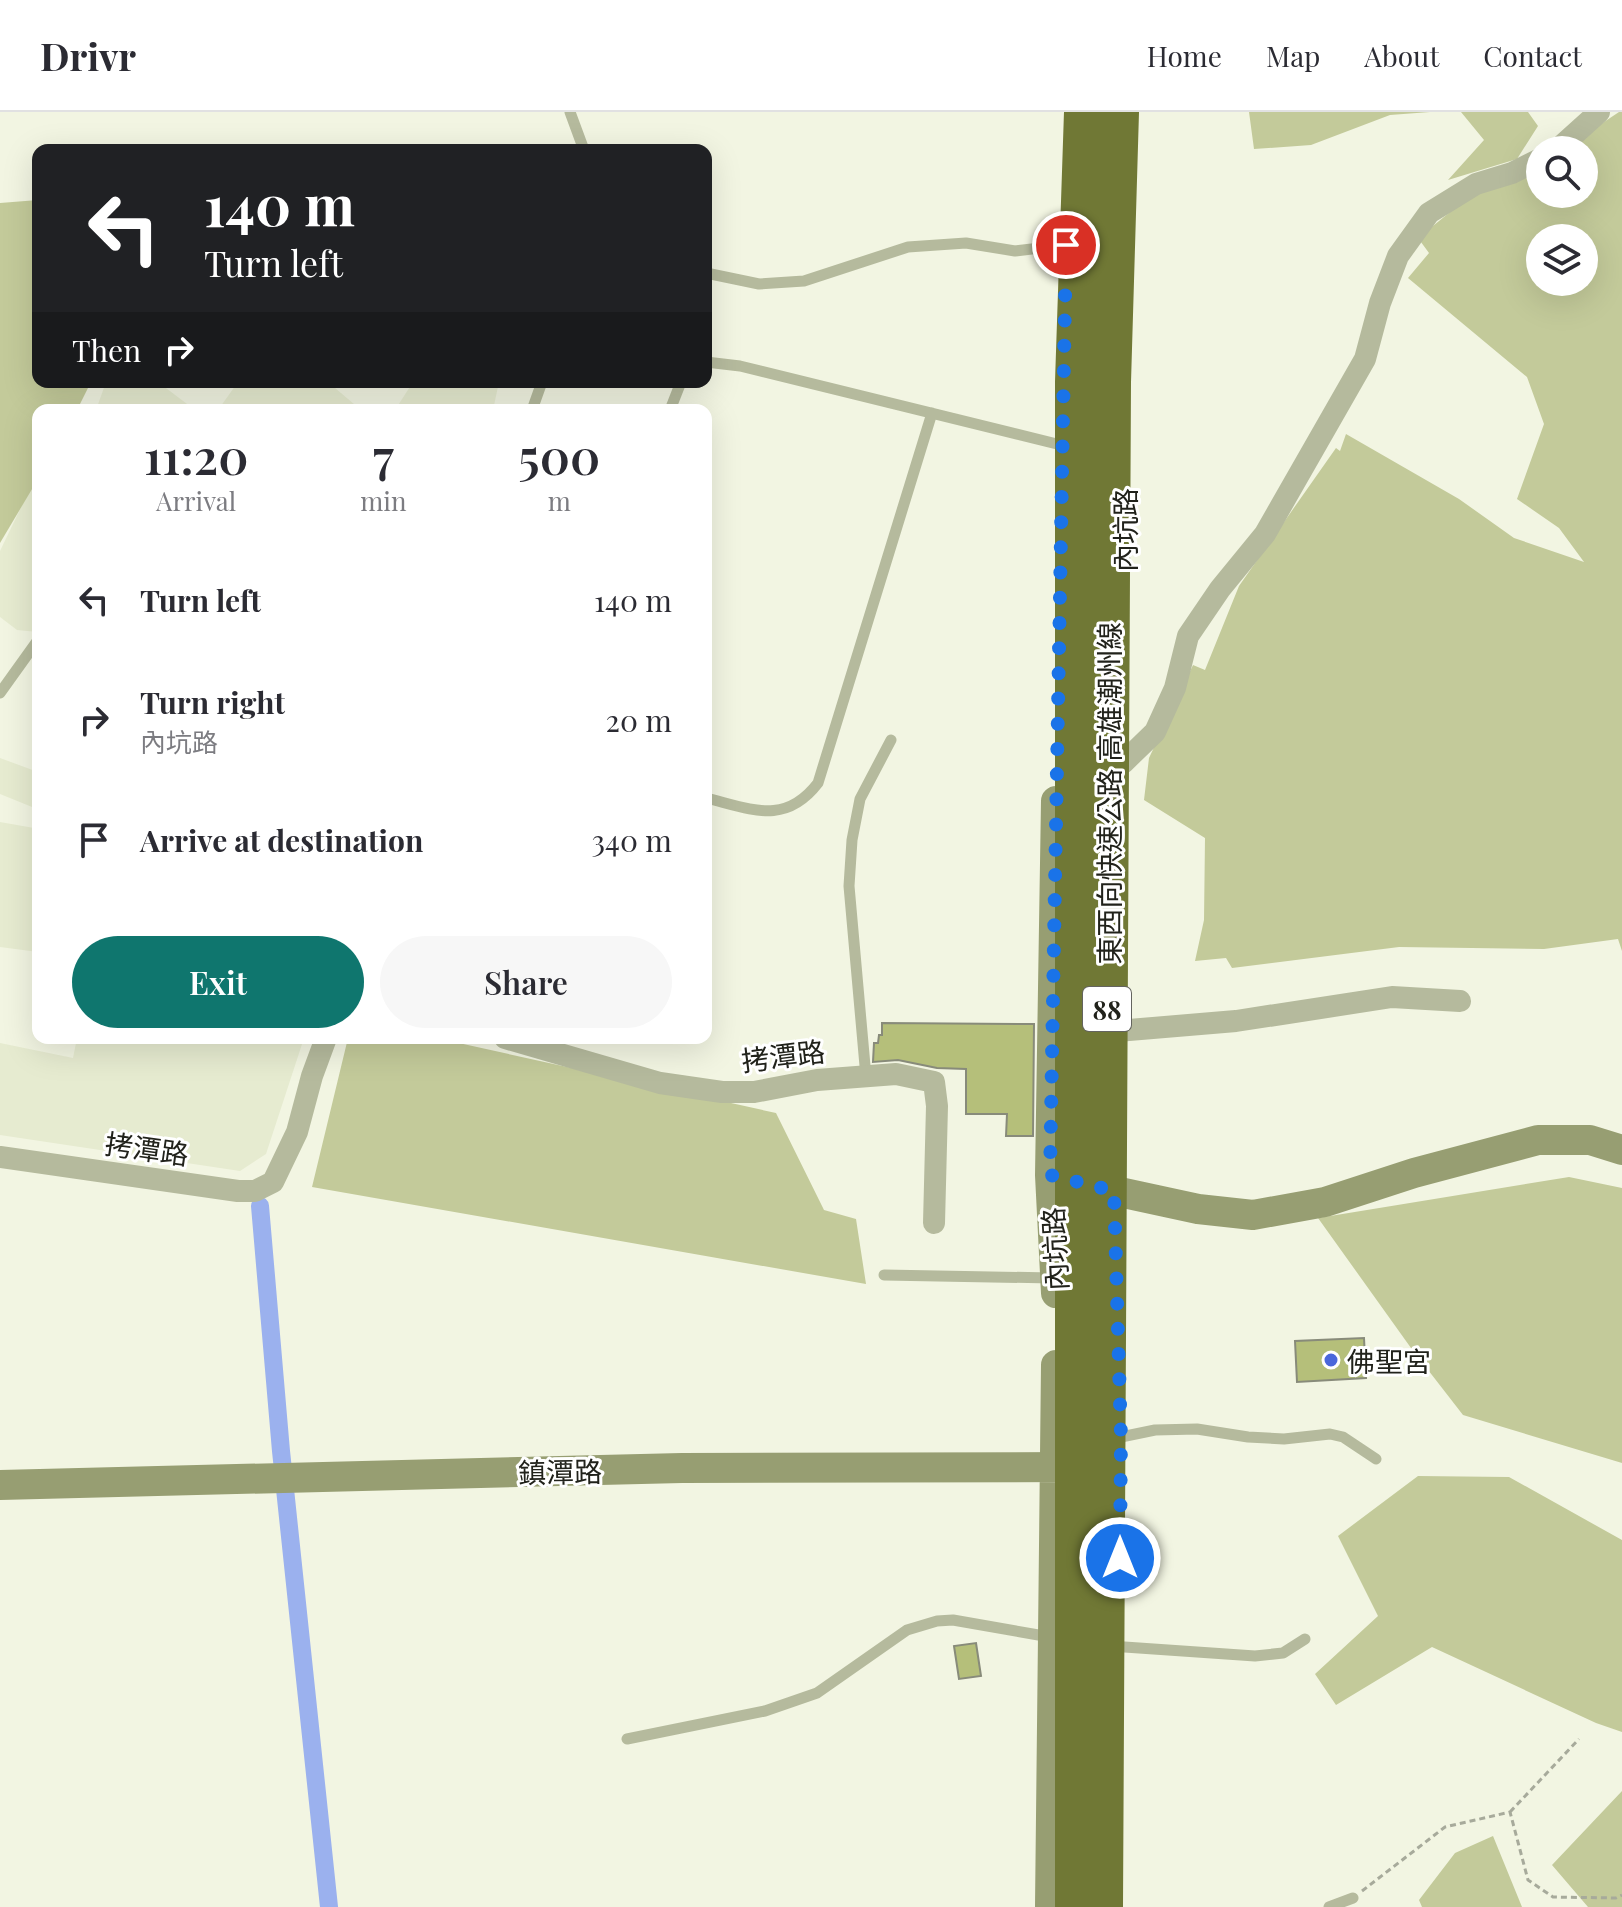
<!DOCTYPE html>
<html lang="en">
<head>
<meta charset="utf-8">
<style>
  body { margin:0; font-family:"Playfair Display","Noto Sans TC",serif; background:#f7f7f7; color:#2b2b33; height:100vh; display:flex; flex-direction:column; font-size:30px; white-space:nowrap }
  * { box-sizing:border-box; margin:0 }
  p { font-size:26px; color:#7c7c81 }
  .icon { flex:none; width:44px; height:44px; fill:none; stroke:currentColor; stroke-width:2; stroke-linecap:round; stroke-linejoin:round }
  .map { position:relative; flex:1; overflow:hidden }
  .panel { position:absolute; left:32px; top:292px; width:680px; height:640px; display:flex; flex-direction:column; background:#fff; border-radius:16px; box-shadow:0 8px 32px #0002 }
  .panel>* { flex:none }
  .top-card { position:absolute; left:32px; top:32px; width:680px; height:244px; border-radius:16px; box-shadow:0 8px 32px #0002; background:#202124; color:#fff; overflow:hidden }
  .buttons { position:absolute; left:1526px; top:24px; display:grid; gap:16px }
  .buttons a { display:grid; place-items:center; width:72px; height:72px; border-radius:50%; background:#fff; box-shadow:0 8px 32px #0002; font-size:40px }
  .pin { position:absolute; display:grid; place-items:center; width:68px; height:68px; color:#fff; margin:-34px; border:4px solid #fff; border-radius:50%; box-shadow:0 2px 8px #0007 }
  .me { position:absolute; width:88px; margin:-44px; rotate:0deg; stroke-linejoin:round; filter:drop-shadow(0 0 6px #0008) }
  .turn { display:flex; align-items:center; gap:28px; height:168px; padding:0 40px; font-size:36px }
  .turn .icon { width:104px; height:104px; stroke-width:2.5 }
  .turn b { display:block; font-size:56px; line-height:68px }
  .then { display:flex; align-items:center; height:76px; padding:0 40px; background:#0003; gap:16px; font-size:30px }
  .eta { display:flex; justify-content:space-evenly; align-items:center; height:136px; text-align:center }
  .eta b { font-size:48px; font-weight:600; line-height:56px }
  .primary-button { display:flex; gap:16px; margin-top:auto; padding:16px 40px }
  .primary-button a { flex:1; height:92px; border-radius:48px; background:#0f766e; color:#fff; font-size:32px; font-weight:600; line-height:92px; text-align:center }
  .primary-button a+a { background:#f7f7f7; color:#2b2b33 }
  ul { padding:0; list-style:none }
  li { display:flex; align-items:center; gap:24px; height:120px; padding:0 40px }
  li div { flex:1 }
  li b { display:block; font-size:30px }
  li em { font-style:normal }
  header { display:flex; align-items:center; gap:48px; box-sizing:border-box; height:112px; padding:0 40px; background:#fff; border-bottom:2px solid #e1e1e2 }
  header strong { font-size:38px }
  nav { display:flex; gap:44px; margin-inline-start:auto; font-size:28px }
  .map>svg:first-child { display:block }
</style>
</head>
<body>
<header>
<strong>Drivr</strong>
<nav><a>Home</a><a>Map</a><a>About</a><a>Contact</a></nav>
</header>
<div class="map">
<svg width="1622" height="1795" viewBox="0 0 1622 1795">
  <rect width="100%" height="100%" fill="#f2f5e2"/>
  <path fill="#e6ebd0" d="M106 270H158L195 298H96Z
    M238 270H328L361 298H218Z
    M413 270H499L493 298H395Z
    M38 360V520L17 518 0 505V439Z
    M0 646 38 660V840L0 835V710L34 716 37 697 0 682Z
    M77 926H304L266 1042 240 1059 0 1023V931L73 946Z"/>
  <path fill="#c3ca9a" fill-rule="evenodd" d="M1249 0H1430L1390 3 1311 33 1254 37Z
    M1461 0H1528L1538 14 1517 47 1448 68 1484 28Z
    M1619 0H1622V839L1618 827 1544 837 1399 835 1232 856 1226 846 1195 849 1204 808 1205 726 1144 688 1149 646 1193 553 1205 558 1239 474 1336 336 1340 339 1346 322 1459 387 1514 426 1584 450 1559 416 1517 387 1544 312 1527 265 1408 166 1429 141 1418 126 1465 88 1540 53V82H1584V38H1562ZM1540 126H1584V170H1540Z
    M38 88V270H91L77 298H38V367L0 431V91Z
    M348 926H436L776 1001 824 1098 856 1107 866 1172 312 1075Z
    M1569 1065 1622 1076V1351L1463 1303 1411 1236 1318 1106Z
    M1418 1364 1509 1365 1622 1428V1620L1596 1611 1432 1535 1336 1593 1315 1562 1378 1504 1338 1424Z
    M1622 1679V1795H1588L1552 1753Z
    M1493 1724 1522 1795H1422L1419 1788 1455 1741Z"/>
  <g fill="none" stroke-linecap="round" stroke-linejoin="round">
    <path stroke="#9bb1ee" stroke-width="18" d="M260 1094 281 1339 329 1795"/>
  </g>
  <path fill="#b5bf7a" stroke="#888b7a" stroke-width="2" d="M882 911 1034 912 1033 1024H1006L1007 1002H966V957L937 956 898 948 873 950 874 931H878L879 923H882Z
    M1364 1226 1366 1266 1297 1270 1295 1229Z
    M976 1531 981 1564 959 1567 954 1534Z"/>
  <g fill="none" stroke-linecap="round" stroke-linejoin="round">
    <path stroke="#a7aa9b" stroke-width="3" stroke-dasharray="6 4" stroke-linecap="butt" d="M1510 1700 1579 1627
      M1362 1779 1445 1715 1510 1700 1528 1768 1553 1785 1616 1786 1622 1783"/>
    <path stroke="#b5ba9d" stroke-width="11" d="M570 0 584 38
      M706 161 759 172 804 169 908 135 966 131 1015 139 1066 133
      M706 250 740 254 1061 333
      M532 298 542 270
      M670 298 681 270
      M0 581 38 528
      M706 686C751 697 785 714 818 671L932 301
      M866 965 849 774 852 728 860 687 891 628
      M884 1163 1052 1166
      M1121 1325 1155 1318 1197 1317 1248 1325 1284 1327 1330 1322 1343 1325 1376 1347
      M1110 1534 1255 1544 1283 1541 1305 1527
      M627 1627 765 1599 817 1581 907 1518 937 1509 953 1508 1050 1525
      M1329 1795 1353 1786"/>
    <path stroke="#b5ba9d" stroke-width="22" d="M1557 38 1599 0
      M1123 651 1155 620 1175 576 1188 524 1220 477 1265 422 1365 247 1380 191 1398 144 1429 101 1476 72 1512 61 1540 47
      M1117 919 1236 909 1392 885 1460 889
      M505 926 660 971 722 980H754L817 968 896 962 934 970 937 994 934 1111
      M0 1045 238 1079H255L273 1070 297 1020 312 964 326 926"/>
    <path stroke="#979e72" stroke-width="30" d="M1056 689 1050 1063 1056 1181
      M1087 1073 1198 1097 1253 1103 1325 1090 1414 1061 1538 1028H1590L1622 1038
      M0 1373 682 1356 1074 1355
      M1050 1795 1056 1253"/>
    <path stroke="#707835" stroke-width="40" d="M1075 1795V270L1084 0
      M1103 1795 1111 270 1119 0"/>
  </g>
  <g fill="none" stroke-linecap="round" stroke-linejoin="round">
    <path stroke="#1a73e8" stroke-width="14" stroke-dasharray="0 25.2" d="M1066 133 1050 1063 1114 1079 1121 1325 1120 1446"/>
  </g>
  <circle fill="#4a67db" stroke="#fff" stroke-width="3" cx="1331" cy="1248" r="8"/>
  <g text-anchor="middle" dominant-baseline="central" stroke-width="6" stroke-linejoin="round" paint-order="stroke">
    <rect fill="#fff" stroke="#64645f" stroke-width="2" x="1083" y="875" width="48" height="44" rx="6"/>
    <g font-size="26" font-weight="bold" fill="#21221b">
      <text x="1107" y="897">88</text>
    </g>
    <g font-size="28" fill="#21221b" stroke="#fff">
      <text transform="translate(1124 418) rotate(-90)">內坑路</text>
      <text transform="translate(1108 681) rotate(-90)">東西向快速公路 高雄潮州線</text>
      <text transform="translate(783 943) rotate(-7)">拷潭路</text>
      <text transform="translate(147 1036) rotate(8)">拷潭路</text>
      <text transform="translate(1054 1137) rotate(-93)">內坑路</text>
      <text transform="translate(560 1359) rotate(-1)">鎮潭路</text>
    </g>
    <g font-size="28" fill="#21221b" stroke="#fff" text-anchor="start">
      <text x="1347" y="1248">佛聖宮</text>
    </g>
  </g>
</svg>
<div class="buttons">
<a><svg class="icon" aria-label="search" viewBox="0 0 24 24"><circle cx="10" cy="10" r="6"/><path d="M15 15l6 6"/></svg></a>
<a><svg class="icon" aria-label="layers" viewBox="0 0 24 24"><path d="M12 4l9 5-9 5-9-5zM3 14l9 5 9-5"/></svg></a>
</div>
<div class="pin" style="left:1066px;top:133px;background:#d93025"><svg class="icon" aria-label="arrive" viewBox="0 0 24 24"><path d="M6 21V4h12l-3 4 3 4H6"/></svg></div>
<svg class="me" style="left:1120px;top:1446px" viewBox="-20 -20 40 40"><circle r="17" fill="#1a73e8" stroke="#fff" stroke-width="3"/><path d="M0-11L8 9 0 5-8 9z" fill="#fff"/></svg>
<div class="top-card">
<div class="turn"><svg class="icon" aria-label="left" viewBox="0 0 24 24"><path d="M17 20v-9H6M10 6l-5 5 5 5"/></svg><div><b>140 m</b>Turn left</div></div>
<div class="then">Then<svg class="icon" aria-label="right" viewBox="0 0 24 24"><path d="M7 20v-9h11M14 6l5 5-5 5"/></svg></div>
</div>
<section class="panel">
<div class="eta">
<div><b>11:20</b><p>Arrival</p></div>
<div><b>7</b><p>min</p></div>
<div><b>500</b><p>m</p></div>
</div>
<ul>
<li><svg class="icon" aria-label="left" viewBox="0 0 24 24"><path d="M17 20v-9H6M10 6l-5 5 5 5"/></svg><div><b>Turn left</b></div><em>140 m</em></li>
<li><svg class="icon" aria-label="right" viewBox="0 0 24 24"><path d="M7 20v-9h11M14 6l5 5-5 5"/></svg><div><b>Turn right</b><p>內坑路</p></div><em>20 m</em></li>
<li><svg class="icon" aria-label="arrive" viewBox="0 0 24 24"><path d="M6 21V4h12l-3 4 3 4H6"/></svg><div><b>Arrive at destination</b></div><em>340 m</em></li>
</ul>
<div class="primary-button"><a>Exit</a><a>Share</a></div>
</section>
</div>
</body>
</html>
